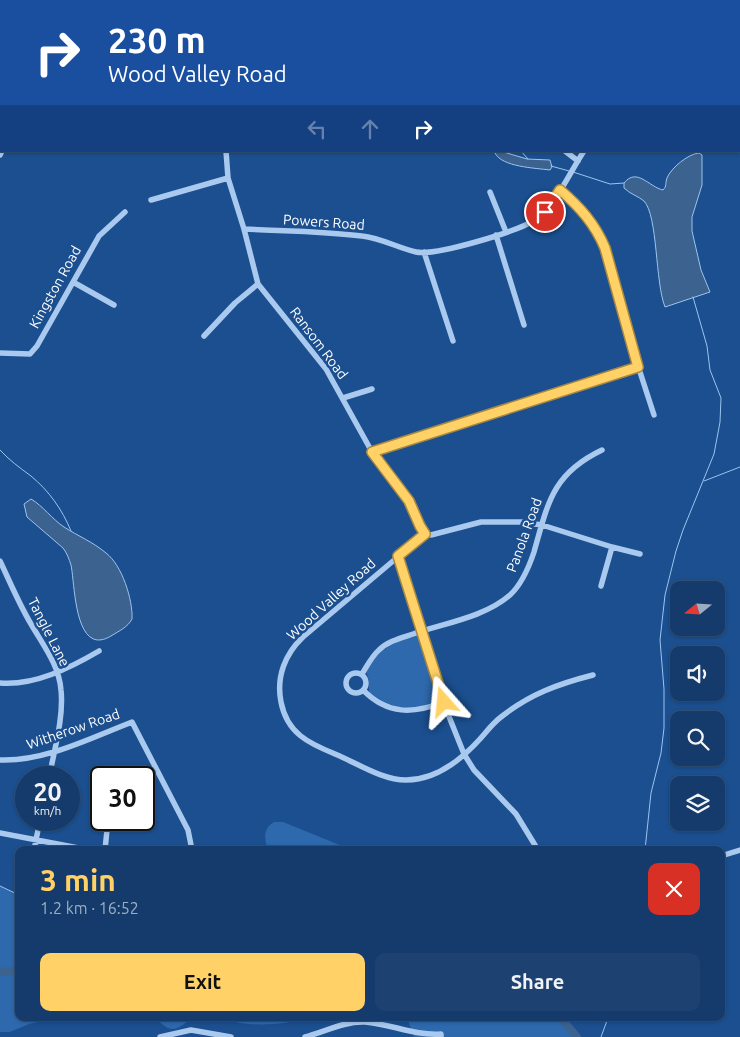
<!DOCTYPE html>
<html lang="en">
<head>
<meta charset="utf-8">
<style>
  body { margin:0; font-family:Ubuntu,sans-serif; background:#1d4271; color:#f1f3f6; height:100vh; display:flex; flex-direction:column; font-size:19px; white-space:nowrap }
  * { box-sizing:border-box; margin:0 }
  p { font-size:16px; color:#9dadc1 }
  .icon { flex:none; width:28px; height:28px; fill:none; stroke:currentColor; stroke-width:2; stroke-linecap:round; stroke-linejoin:round }
  .map { position:relative; flex:1; overflow:hidden }
  .side { position:absolute; left:15px; top:846px; width:710px; height:175px; display:flex; flex-direction:column; background:#143b6b; border-radius:10px; box-shadow:0 1px 4px #0004,0 0 0 1px #33557e }
  .side>* { flex:none }
  .hud { position:absolute; left:0px; top:0px; width:740px; height:152px; box-shadow:0 1px 4px #0004,0 0 0 1px #33557e; background:#1a4fa0; color:#fff; overflow:hidden }
  .needle { width:32px; rotate:252deg }
  .fabs { position:absolute; left:670px; top:581px; display:grid; gap:10px }
  .fabs a { display:grid; place-items:center; width:55px; height:55px; border-radius:10px; background:#143b6b; box-shadow:0 1px 4px #0004,0 0 0 1px #33557e; font-size:25px }
  .speed { position:absolute; left:15px; top:766px; display:flex; gap:10px; font-size:25px; font-weight:700; text-align:center }
  .speed>* { display:grid; place-content:center; width:65px; height:65px; border-radius:50%; background:#143b6b; box-shadow:0 1px 4px #0004,0 0 0 1px #33557e; line-height:1 }
  .speed small { font-size:12px; font-weight:400 }
  .speed .limit { border:2px solid #111; border-radius:8px; background:#fff; color:#111 }
  .pin { position:absolute; display:grid; place-items:center; width:42px; height:42px; color:#fff; margin:-21px; border:2px solid #fff; border-radius:50%; box-shadow:0 1px 5px #0007 }
  .me { position:absolute; width:55px; margin:-28px; rotate:342deg; stroke-linejoin:round; filter:drop-shadow(0 0 4px #0008) }
  .turn { display:flex; align-items:center; gap:18px; height:105px; padding:0 25px; font-size:22px }
  .turn .icon { width:65px; height:65px; stroke-width:2.5 }
  .turn b { display:block; font-size:35px; line-height:42px }
  .lanes { display:flex; align-items:center; height:48px; padding:0 25px; background:#0003; justify-content:center; gap:25px; direction:ltr }
  .lanes .off { opacity:.35 }
  .round { display:grid; place-items:center; flex:none; width:52px; height:52px; border-radius:10px; background:#1d4271 }
  .overview { display:flex; align-items:center; justify-content:space-between; height:85px; padding:0 25px }
  h1 { font-size:30px; font-weight:700; line-height:38px; color:#ffd166 }
  .button { display:flex; gap:10px; margin-top:auto; padding:10px 25px }
  .button a { flex:1; height:58px; border-radius:10px; background:#ffd166; color:#111; font-size:20px; font-weight:700; line-height:58px; text-align:center }
  .button a+a { background:#1d4271; color:#f1f3f6 }
  .map>svg:first-child { display:block }
</style>
</head>
<body>
<div class="map">
<svg width="740" height="1037" viewBox="0 0 740 1037">
  <rect width="100%" height="100%" fill="#1b4f8f"/>
  <path fill="#2e69ad" d="M416 635 420 636 435 687C438 691 442 696 440 701 411 711 394 711 369 692V680L366 671C382 647 390 644 416 635Z
    M274 822H283L352 850H268C264 839 263 828 274 822Z
    M0 886 19 895V1018H56L29 1024 10 1032H0Z
    M156 1018H191C177 1031 170 1034 156 1018Z
    M223 1018H307C286 1025 243 1028 223 1018Z
    M407 1018H561L577 1037H414Z"/>
  <path fill="#3c6290" stroke="#9cc4f0" d="M740 2V123L739 124V6Z
    M500 151 527 159 550 160 552 167 550 170C535 168 502 167 495 153Z
    M699 153 702 155V185L692 217V231L701 270 710 292 665 307C655 282 658 216 644 201 638 196 630 194 624 188V183C637 167 649 187 663 190 667 186 665 184 667 178 671 168 688 154 699 153Z
    M31 499C43 506 52 519 64 527 78 536 93 542 106 553 122 565 133 600 132 619 128 627 119 631 111 636 74 658 75 583 71 565 69 559 67 553 63 548L27 517 24 504Z"/>
  <g fill="none" stroke-linecap="round" stroke-linejoin="round">
    <path stroke="#9cc4f0" stroke-width="1" d="M446 0 448 1
      M521 151 528 159
      M551 166 569 171
      M573 172 610 184 624 183
      M0 450C9 460 20 468 31 476 49 491 62 509 71 531
      M704 481 740 467
      M645 850 651 793 661 753 664 728V689L660 640 665 595 676 551 683 530 714 454 720 422 721 398 710 370 707 346 693 297
      M0 886 19 895
      M601 1037 608 1018"/>
    <path stroke="#3c6290" stroke-width="8" d="M0 972 13 971 19 968
      M561 1018 577 1037"/>
    <path stroke="#a9c9ee" stroke-width="5.5" d="M141 0 142 1
      M379 0 381 1
      M627 0V1
      M238 1V0
      M575 1V0
      M226 151 228 178 244 229 258 284 326 369 372 452 409 501 422 532 431 535 481 522H521L542 525 612 547 640 554
      M565 151 578 161
      M0 155 2 151
      M560 189C580 207 595 223 605 248L640 372 654 415
      M490 192 506 232
      M151 200 228 178
      M244 229C283 231 323 231 362 236 381 238 398 248 416 252 436 256 520 231 536 219 556 205 570 172 584 151
      M496 235 524 325
      M424 252 453 341
      M73 282 114 305
      M204 336 235 303 258 284
      M0 353 30 354 37 346 99 236 125 212
      M343 398 372 389
      M372 452 638 367
      M425 534 303 637C285 654 276 677 281 702 287 733 308 743 335 754 357 763 382 780 406 780 435 780 461 760 480 739 487 731 493 723 501 717 530 694 558 684 593 675
      M398 556 448 714 464 754 474 770 516 814 538 850
      M0 561C10 582 19 604 31 624 43 645 59 665 61 690 64 717 54 751 49 778
      M601 586 612 547
      M346 683a10 10 0 1 1 20 0a10 10 0 1 1-20 0Z
      M362 674C367 666 372 656 379 650 388 641 401 638 413 634 445 623 485 617 510 595 522 584 529 567 534 552 548 503 552 474 602 450
      M0 683C34 686 70 668 99 651
      M363 690C388 715 413 714 444 702
      M0 760C44 762 91 738 132 722L188 830 191 845V850
      M0 833 89 850
      M34 850 40 820
      M105 850 108 820
      M721 856 740 850
      M160 1037 191 1030 231 1037
      M305 1037C324 1032 345 1021 365 1022 391 1024 415 1036 441 1034V1037"/>
  </g>
  <g fill="none" stroke-linecap="round" stroke-linejoin="round">
    <g stroke="#a68842" stroke-width="12">
      <path id="route" d="M444 702 398 556 425 534 420 526 409 501 372 452 638 367 605 248C595 224 580 207 560 190L545 212"/>
    </g>
    <use href="#route" stroke="#ffd166" stroke-width="9"/>
  </g>
  <g text-anchor="middle" dominant-baseline="central" stroke-width="5" stroke-linejoin="round" paint-order="stroke">
    <g font-size="14" fill="#fff" stroke="#1b4f8f">
      <text transform="translate(324 222) rotate(4)">Powers Road</text>
      <text transform="translate(55 287) rotate(-61)">Kingston Road</text>
      <text transform="translate(319 343) rotate(53)">Ransom Road</text>
      <text transform="translate(524 535) rotate(-70)">Panola Road</text>
      <text transform="translate(331 599) rotate(-42)">Wood Valley Road</text>
      <text transform="translate(49 632) rotate(63)">Tangle Lane</text>
      <text transform="translate(73 729) rotate(-19)">Witherow Road</text>
    </g>
  </g>
</svg>
<div class="fabs">
<a><svg class="needle" viewBox="-14 -14 28 28"><path d="M0-13l5 13h-10z" fill="#e53935"/><path d="M0 13l5-13h-10z" fill="#9dadc1"/></svg></a>
<a><svg class="icon" aria-label="sound" viewBox="0 0 24 24"><path d="M4 9h4l5-4v14l-5-4H4zM17 9q2 3 0 6"/></svg></a>
<a><svg class="icon" aria-label="search" viewBox="0 0 24 24"><circle cx="10" cy="10" r="6"/><path d="M15 15l6 6"/></svg></a>
<a><svg class="icon" aria-label="layers" viewBox="0 0 24 24"><path d="M12 4l9 5-9 5-9-5zM3 14l9 5 9-5"/></svg></a>
</div>
<div class="speed"><div>20<small>km/h</small></div><div class="limit">30</div></div>
<div class="pin" style="left:545px;top:212px;background:#d93025"><svg class="icon" aria-label="arrive" viewBox="0 0 24 24"><path d="M6 21V4h12l-3 4 3 4H6"/></svg></div>
<svg class="me" style="left:444px;top:702px" viewBox="-20 -20 40 40"><path d="M0-17L14 15 0 8-14 15z" fill="#ffd166" stroke="#fff" stroke-width="4"/></svg>
<div class="hud">
<div class="turn"><svg class="icon" aria-label="right" viewBox="0 0 24 24"><path d="M7 20v-9h11M14 6l5 5-5 5"/></svg><div><b>230 m</b>Wood Valley Road</div></div>
<div class="lanes"><svg class="icon off" aria-label="left" viewBox="0 0 24 24"><path d="M17 20v-9H6M10 6l-5 5 5 5"/></svg><svg class="icon off" aria-label="ahead" viewBox="0 0 24 24"><path d="M12 20V5M6 11l6-6 6 6"/></svg><svg class="icon" aria-label="right" viewBox="0 0 24 24"><path d="M7 20v-9h11M14 6l5 5-5 5"/></svg></div>
</div>
<section class="side">
<div class="overview"><div><h1>3 min</h1><p>1.2 km · 16:52</p></div><a class="round" style="background:#d93025;color:#fff"><svg class="icon" aria-label="close" viewBox="0 0 24 24"><path d="M6 6l12 12M18 6L6 18"/></svg></a></div>
<div class="button"><a>Exit</a><a>Share</a></div>
</section>
</div>
</body>
</html>
